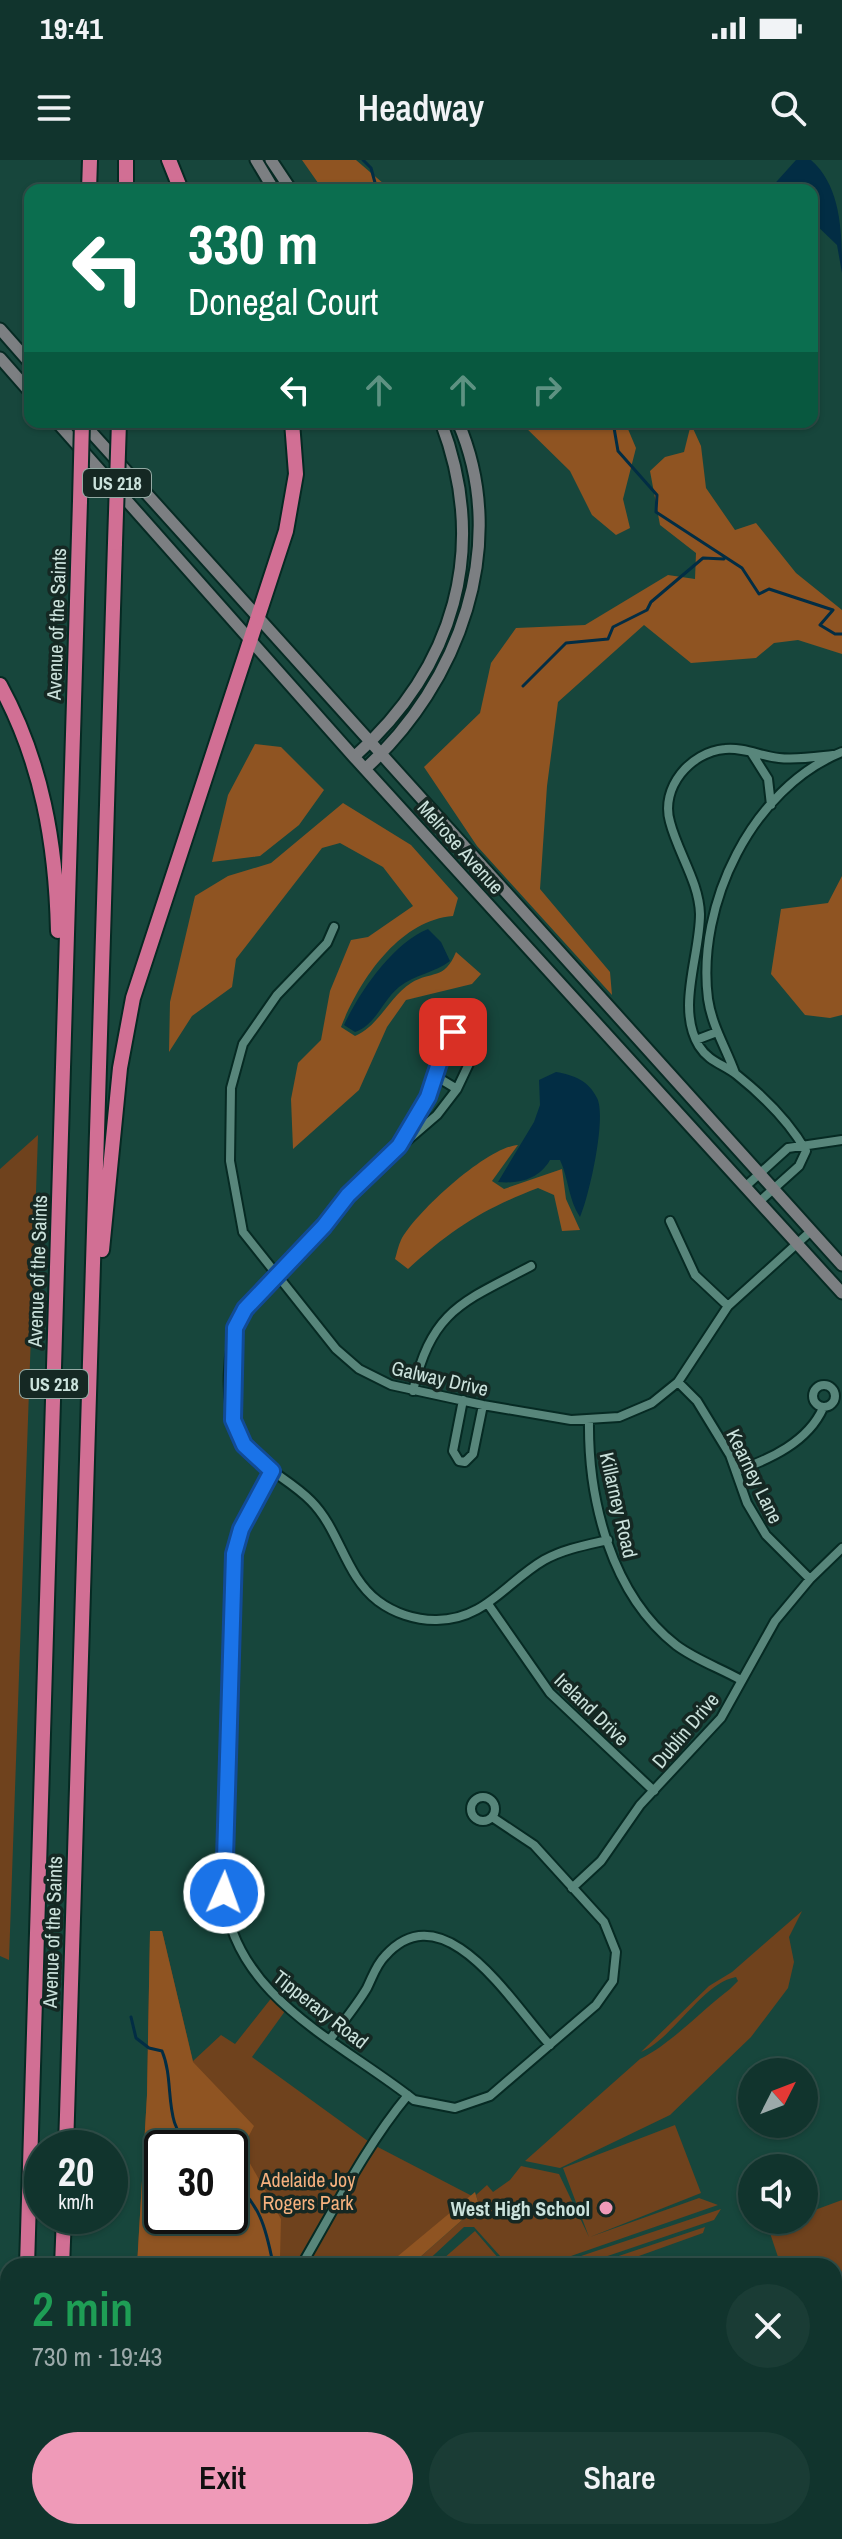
<!DOCTYPE html>
<html lang="en">
<head>
<meta charset="utf-8">
<style>
  body { margin:0; font-family:"Archivo Narrow",sans-serif; background:#1a3c35; color:#f1f3f6; height:100vh; display:flex; flex-direction:column; font-size:30px; white-space:nowrap }
  * { box-sizing:border-box; margin:0 }
  p { font-size:26px; color:#9caaaa }
  .icon { flex:none; width:44px; height:44px; fill:none; stroke:currentColor; stroke-width:2; stroke-linecap:round; stroke-linejoin:round }
  .map { position:relative; flex:1; overflow:hidden }
  .side { position:absolute; left:0px; top:2098px; width:842px; height:282px; display:flex; flex-direction:column; background:#11342d; border-radius:24px 24px 0 0; box-shadow:0 2px 6px #0004,0 0 0 2px #304f49 }
  .side>* { flex:none }
  .banner { position:absolute; left:24px; top:24px; width:794px; height:244px; border-radius:16px; box-shadow:0 2px 6px #0004,0 0 0 2px #304f49; background:#0b6e4f; color:#fff; overflow:hidden }
  .needle { width:52px; rotate:48deg }
  .tools { position:absolute; left:738px; top:1898px; display:grid; gap:16px }
  .tools a { display:grid; place-items:center; width:80px; height:80px; border-radius:50%; background:#11342d; box-shadow:0 2px 6px #0004,0 0 0 2px #304f49; font-size:40px }
  .speed { position:absolute; left:24px; top:1970px; display:flex; gap:16px; font-size:40px; font-weight:700; text-align:center }
  .speed>* { display:grid; place-content:center; width:104px; height:104px; border-radius:50%; background:#11342d; box-shadow:0 2px 6px #0004,0 0 0 2px #304f49; line-height:1 }
  .speed small { font-size:20px; font-weight:400 }
  .speed .limit { border:4px solid #111; border-radius:12px; background:#fff; color:#111 }
  .pin { position:absolute; display:grid; place-items:center; width:68px; height:68px; color:#fff; margin:-34px; border-radius:16px; box-shadow:0 4px 12px #0006 }
  .me { position:absolute; width:88px; margin:-44px; rotate:2deg; stroke-linejoin:round; filter:drop-shadow(0 0 6px #0008) }
  .turn { display:flex; align-items:center; gap:28px; height:168px; padding:0 32px; font-size:36px }
  .turn .icon { width:104px; height:104px; stroke-width:2.5 }
  .turn b { display:block; font-size:56px; line-height:68px }
  .lanes { display:flex; align-items:center; height:76px; padding:0 32px; background:#0003; justify-content:center; gap:40px; direction:ltr }
  .lanes .off { opacity:.35 }
  .round { display:grid; place-items:center; flex:none; width:84px; height:84px; border-radius:42px; background:#1a3c35 }
  .summary { display:flex; align-items:center; justify-content:space-between; height:136px; padding:0 32px }
  h1 { font-size:48px; font-weight:600; line-height:60px; color:#1e9e55 }
  .primary-button { display:flex; gap:16px; margin-top:auto; padding:16px 32px }
  .primary-button a { flex:1; height:92px; border-radius:48px; background:#ef9ab8; color:#111; font-size:32px; font-weight:600; line-height:92px; text-align:center }
  .primary-button a+a { background:#1a3c35; color:#f1f3f6 }
  .status { display:flex; justify-content:space-between; align-items:center; height:56px; padding:0 40px; background:#11342d; direction:ltr }
  .status svg { height:22px; fill:currentColor }
  header { display:flex; justify-content:space-between; align-items:center; height:104px; padding:0 32px; background:#11342d; font-size:36px; font-weight:600 }
  .map>svg:first-child { display:block }
</style>
</head>
<body>
<div class="status"><b>19:41</b><svg viewBox="0 0 49 12"><path d="M0 12V9h3v3zM5 12V6h3v6zM10 12V3h3v9zM15 12V0h3v12zM26 1h20v11H26zM47 4h2v5h-2z"/></svg></div>
<header><svg class="icon" aria-label="menu" viewBox="0 0 24 24"><path d="M4 6h16M4 12h16M4 18h16"/></svg>Headway<svg class="icon" aria-label="search" viewBox="0 0 24 24"><circle cx="10" cy="10" r="6"/><path d="M15 15l6 6"/></svg></header>
<div class="map">
<svg width="842" height="2379" viewBox="0 0 842 2379">
  <rect width="100%" height="100%" fill="#17463c"/>
  <path fill="#6f421d" fill-rule="evenodd" d="M38 975 9 1800 0 1796V1009Z
    M802 1751 789 1777 794 1802 788 1828 751 1877 670 1955 560 2008 525 2001 640 1899C671 1884 702 1850 730 1829L738 1821 736 1817C702 1823 674 1878 641 1892L709 1826 732 1812Z
    M150 1771H162L193 1901 221 1875 235 1884 273 1836 288 1847 252 1897 372 1984 474 2037 396 2106H137L147 1935ZM162 1988H230V2056H162Z
    M675 1965 701 2033 590 2077 699 2038 718 2045 571 2096 561 2106H509L474 2067H464L422 2106H410L479 2045 476 2035 487 2025 493 2032 510 2020 521 2006 559 2014 589 2077 563 2008Z
    M842 2040V2132L834 2135V2106H781L768 2067 787 2060H804V2054Z
    M721 2049 714 2060 578 2106H565L581 2096Z
    M705 2067 703 2073 611 2106H589Z
    M475 2071 505 2106H435Z
    M842 2215V2335L834 2326V2220Z
    M353 2372H821L833 2379H354Z"/>
  <path fill="#8f5422" fill-rule="evenodd" d="M302 0H356L391 30H323Z
    M520 262H625L636 288 623 339 630 368 616 375 592 355 570 311Z
    M691 264 701 286 706 328 735 370 756 363 796 413 842 450V494L798 480 774 483 756 498 691 503 644 465 558 542 547 626 540 729 610 812 612 835 477 686 424 607 480 553 491 503 516 468 585 465 668 415 695 419 696 393 660 365 650 311 665 297 684 292Z
    M255 584 281 587 324 630 299 665 260 696 212 702 228 635Z
    M343 643 411 685 458 738 453 756C399 760 359 821 341 867L355 876C379 866 389 837 411 823 432 810 444 821 456 792L481 814 472 824 406 840 387 867 359 930 293 989 291 939 298 903 321 880 330 831 351 780 368 777 413 746 383 707 340 683 322 688 236 799 232 827 192 856 169 892 170 842 195 736 228 716 271 703Z
    M842 716V855L830 858 805 855 771 814 781 749 828 743Z
    M518 985 492 1021 504 1029 562 1009 566 1039 580 1070 562 1071 554 1035 538 1028C483 1049 452 1069 408 1109L395 1099C397 1093 398 1086 401 1080 416 1052 487 987 518 985Z
    M150 1771H162L193 1902 254 1966 242 1989 281 2059 280 2098 272 2106H137L147 1935ZM162 1988H230V2056H162Z
    M475 2032 479 2045 410 2106H386Z"/>
  <path fill="#022d44" d="M796 0H811C842 27 842 75 842 113L837 85 812 61V30H769Z
    M428 769 441 782 450 801C435 813 415 814 399 827 382 841 376 865 355 872L344 865C360 831 393 783 428 769Z
    M556 912C574 915 589 921 597 938 607 957 589 1037 580 1057 568 1039 569 1019 560 1000H550C539 1019 520 1024 498 1022L534 962 540 945 539 920Z"/>
  <g fill="none" stroke-linecap="round" stroke-linejoin="round">
    <path stroke="#022d44" stroke-width="3" d="M363 0 371 8 377 30
      M613 262 618 291 657 335 656 352 742 408 759 434 769 429 833 450 820 465 835 474H842
      M523 526 566 483 608 479 613 467 647 450 651 442 703 398 724 399
      M131 1857 136 1878 149 1888 162 1891C176 1924 161 1966 193 1988
      M230 2020C260 2043 266 2068 273 2104
      M528 2372 534 2379"/>
    <g stroke="#062a23" stroke-width="12">
      <path id="street" d="M751 592 768 619 771 645
        M334 767 327 783 277 835 243 884 231 928 230 1001 243 1072 336 1189 359 1209 391 1225 483 1245 571 1260 619 1257 652 1243 678 1222 728 1146 811 1071
        M696 880 717 872
        M735 913C726 888 712 866 708 839 696 745 752 628 842 592
        M437 917 457 929
        M399 986 428 937 449 876 459 870 472 873 477 885 475 891 457 929 437 955 365 1017 240 1157C227 1187 224 1241 237 1271 251 1305 287 1316 311 1341 340 1370 345 1416 378 1441 394 1453 415 1460 435 1460 484 1461 506 1422 544 1400 564 1389 586 1385 608 1380
        M746 1026 788 988 842 980
        M760 1041 799 1006 806 991C790 963 762 935 737 915 723 904 709 902 699 886 676 848 700 796 700 754 699 722 678 693 670 662 660 628 690 592 725 589 743 587 761 596 779 598 797 600 815 597 833 595
        M670 1061 695 1115 728 1146
        M678 1222 697 1241 730 1295 747 1343 766 1375 810 1419
        M813 1236a11 11 0 1 1 22 0a11 11 0 1 1-22 0Z
        M413 1231C432 1149 463 1142 531 1106
        M463 1240 453 1291 459 1301 465 1302 473 1294 483 1245
        M589 1261C588 1340 611 1434 676 1485 696 1500 720 1508 741 1520
        M272 1311 241 1369 234 1394 224 1733C233 1837 341 1882 414 1940L455 1948 490 1936 596 1845 613 1821 616 1792 604 1762 534 1685 492 1657
        M737 1311C770 1299 808 1282 823 1248
        M488 1444 550 1533 654 1631
        M471 1649a12 12 0 1 1 24 0a12 12 0 1 1-24 0Z
        M572 1728 601 1701 640 1645 721 1558 775 1461 810 1419 842 1388
        M331 1878C343 1862 357 1845 367 1828 373 1816 376 1805 385 1796 445 1729 514 1847 550 1885
        M301 2106C335 2048 365 1987 408 1935
        M353 2372 354 2379"/>
    </g>
    <g stroke="#062a23" stroke-width="15">
      <path id="secondary" d="M256 0 274 30
        M271 0 291 30
        M0 169 30 203
        M0 198 30 232
        M57 262 354 597 842 1133
        M82 262 842 1105
        M354 597C455 507 489 389 441 262
        M365 609C459 524 511 384 458 262"/>
    </g>
    <g stroke="#062a23" stroke-width="18">
      <path id="highway" d="M169 0 181 30
        M89 30 90 0
        M126 30V0
        M0 525C42 602 56 684 58 771
        M102 1090 120 908 133 838 286 371 296 314 292 262
        M66 1988 115 383
        M27 2106 80 341
        M62 2106 64 2056
        M19 2379V2372
        M55 2379V2372"/>
    </g>
    <use href="#street" stroke="#58867b" stroke-width="8"/>
    <use href="#secondary" stroke="#7c7f82" stroke-width="11"/>
    <use href="#highway" stroke="#d16f94" stroke-width="14"/>
    <g stroke="#062a23" stroke-width="18" stroke-linecap="butt">
      <path id="highway-bridge" d="M80 341 82 262
        M115 383 119 262"/>
    </g>
    <use href="#highway-bridge" stroke="#d16f94" stroke-width="14"/>
  </g>
  <g fill="none" stroke-linecap="round" stroke-linejoin="round">
    <g stroke="#114b97" stroke-width="20">
      <path id="route" d="M224 1733 234 1394 241 1369 272 1311 244 1285 233 1260 235 1168 245 1149 324 1066 348 1035 399 986 428 937 446 882 453 872"/>
    </g>
    <use href="#route" stroke="#1a73e8" stroke-width="14"/>
  </g>
  <circle fill="#ef9ab8" stroke="#152823" stroke-width="3" cx="606" cy="2048" r="8"/>
  <g text-anchor="middle" dominant-baseline="central" stroke-width="7" stroke-linejoin="round" paint-order="stroke">
    <g fill="#152823" stroke="#94aaa4" stroke-width="2">
      <rect x="83" y="309" width="68" height="28" rx="6"/>
      <rect x="20" y="1210" width="68" height="28" rx="6"/>
    </g>
    <g font-size="18" font-weight="bold" fill="#cbe2dc">
      <text x="117" y="323">US 218</text>
      <text x="54" y="1224">US 218</text>
    </g>
    <g font-size="20" fill="#cbe2dc" stroke="#152823">
      <text transform="translate(56 464) rotate(-88)">Avenue of the Saints</text>
      <text transform="translate(461 687) rotate(48)">Melrose Avenue</text>
      <text transform="translate(37 1111) rotate(-88)">Avenue of the Saints</text>
      <text transform="translate(440 1218) rotate(13)">Galway Drive</text>
      <text transform="translate(755 1316) rotate(64)">Kearney Lane</text>
      <text transform="translate(619 1345) rotate(77)">Killarney Road</text>
      <text transform="translate(592 1549) rotate(44)">Ireland Drive</text>
      <text transform="translate(685 1570) rotate(-50)">Dublin Drive</text>
      <text transform="translate(52 1772) rotate(-88)">Avenue of the Saints</text>
      <text transform="translate(321 1849) rotate(38)">Tipperary Road</text>
    </g>
    <g font-size="20" fill="#f6b17e" stroke="#152823">
      <text x="308" y="2019">Adelaide Joy<tspan x="308" dy="23">Rogers Park</tspan></text>
    </g>
    <g font-size="20" font-weight="bold" fill="#cbe2dc" stroke="#152823" text-anchor="end">
      <text x="590" y="2048">West High School</text>
    </g>
  </g>
</svg>
<div class="tools">
<a><svg class="needle" viewBox="-14 -14 28 28"><path d="M0-13l5 13h-10z" fill="#e53935"/><path d="M0 13l5-13h-10z" fill="#9caaaa"/></svg></a>
<a><svg class="icon" aria-label="sound" viewBox="0 0 24 24"><path d="M4 9h4l5-4v14l-5-4H4zM17 9q2 3 0 6"/></svg></a>
</div>
<div class="speed"><div>20<small>km/h</small></div><div class="limit">30</div></div>
<div class="pin" style="left:453px;top:872px;background:#d93025"><svg class="icon" aria-label="arrive" viewBox="0 0 24 24"><path d="M6 21V4h12l-3 4 3 4H6"/></svg></div>
<svg class="me" style="left:224px;top:1733px" viewBox="-20 -20 40 40"><circle r="17" fill="#1a73e8" stroke="#fff" stroke-width="3"/><path d="M0-11L8 9 0 5-8 9z" fill="#fff"/></svg>
<div class="banner">
<div class="turn"><svg class="icon" aria-label="left" viewBox="0 0 24 24"><path d="M17 20v-9H6M10 6l-5 5 5 5"/></svg><div><b>330 m</b>Donegal Court</div></div>
<div class="lanes"><svg class="icon" aria-label="left" viewBox="0 0 24 24"><path d="M17 20v-9H6M10 6l-5 5 5 5"/></svg><svg class="icon off" aria-label="ahead" viewBox="0 0 24 24"><path d="M12 20V5M6 11l6-6 6 6"/></svg><svg class="icon off" aria-label="ahead" viewBox="0 0 24 24"><path d="M12 20V5M6 11l6-6 6 6"/></svg><svg class="icon off" aria-label="right" viewBox="0 0 24 24"><path d="M7 20v-9h11M14 6l5 5-5 5"/></svg></div>
</div>
<section class="side">
<div class="summary"><div><h1>2 min</h1><p>730 m · 19:43</p></div><a class="round"><svg class="icon" aria-label="close" viewBox="0 0 24 24"><path d="M6 6l12 12M18 6L6 18"/></svg></a></div>
<div class="primary-button"><a>Exit</a><a>Share</a></div>
</section>
</div>
</body>
</html>
